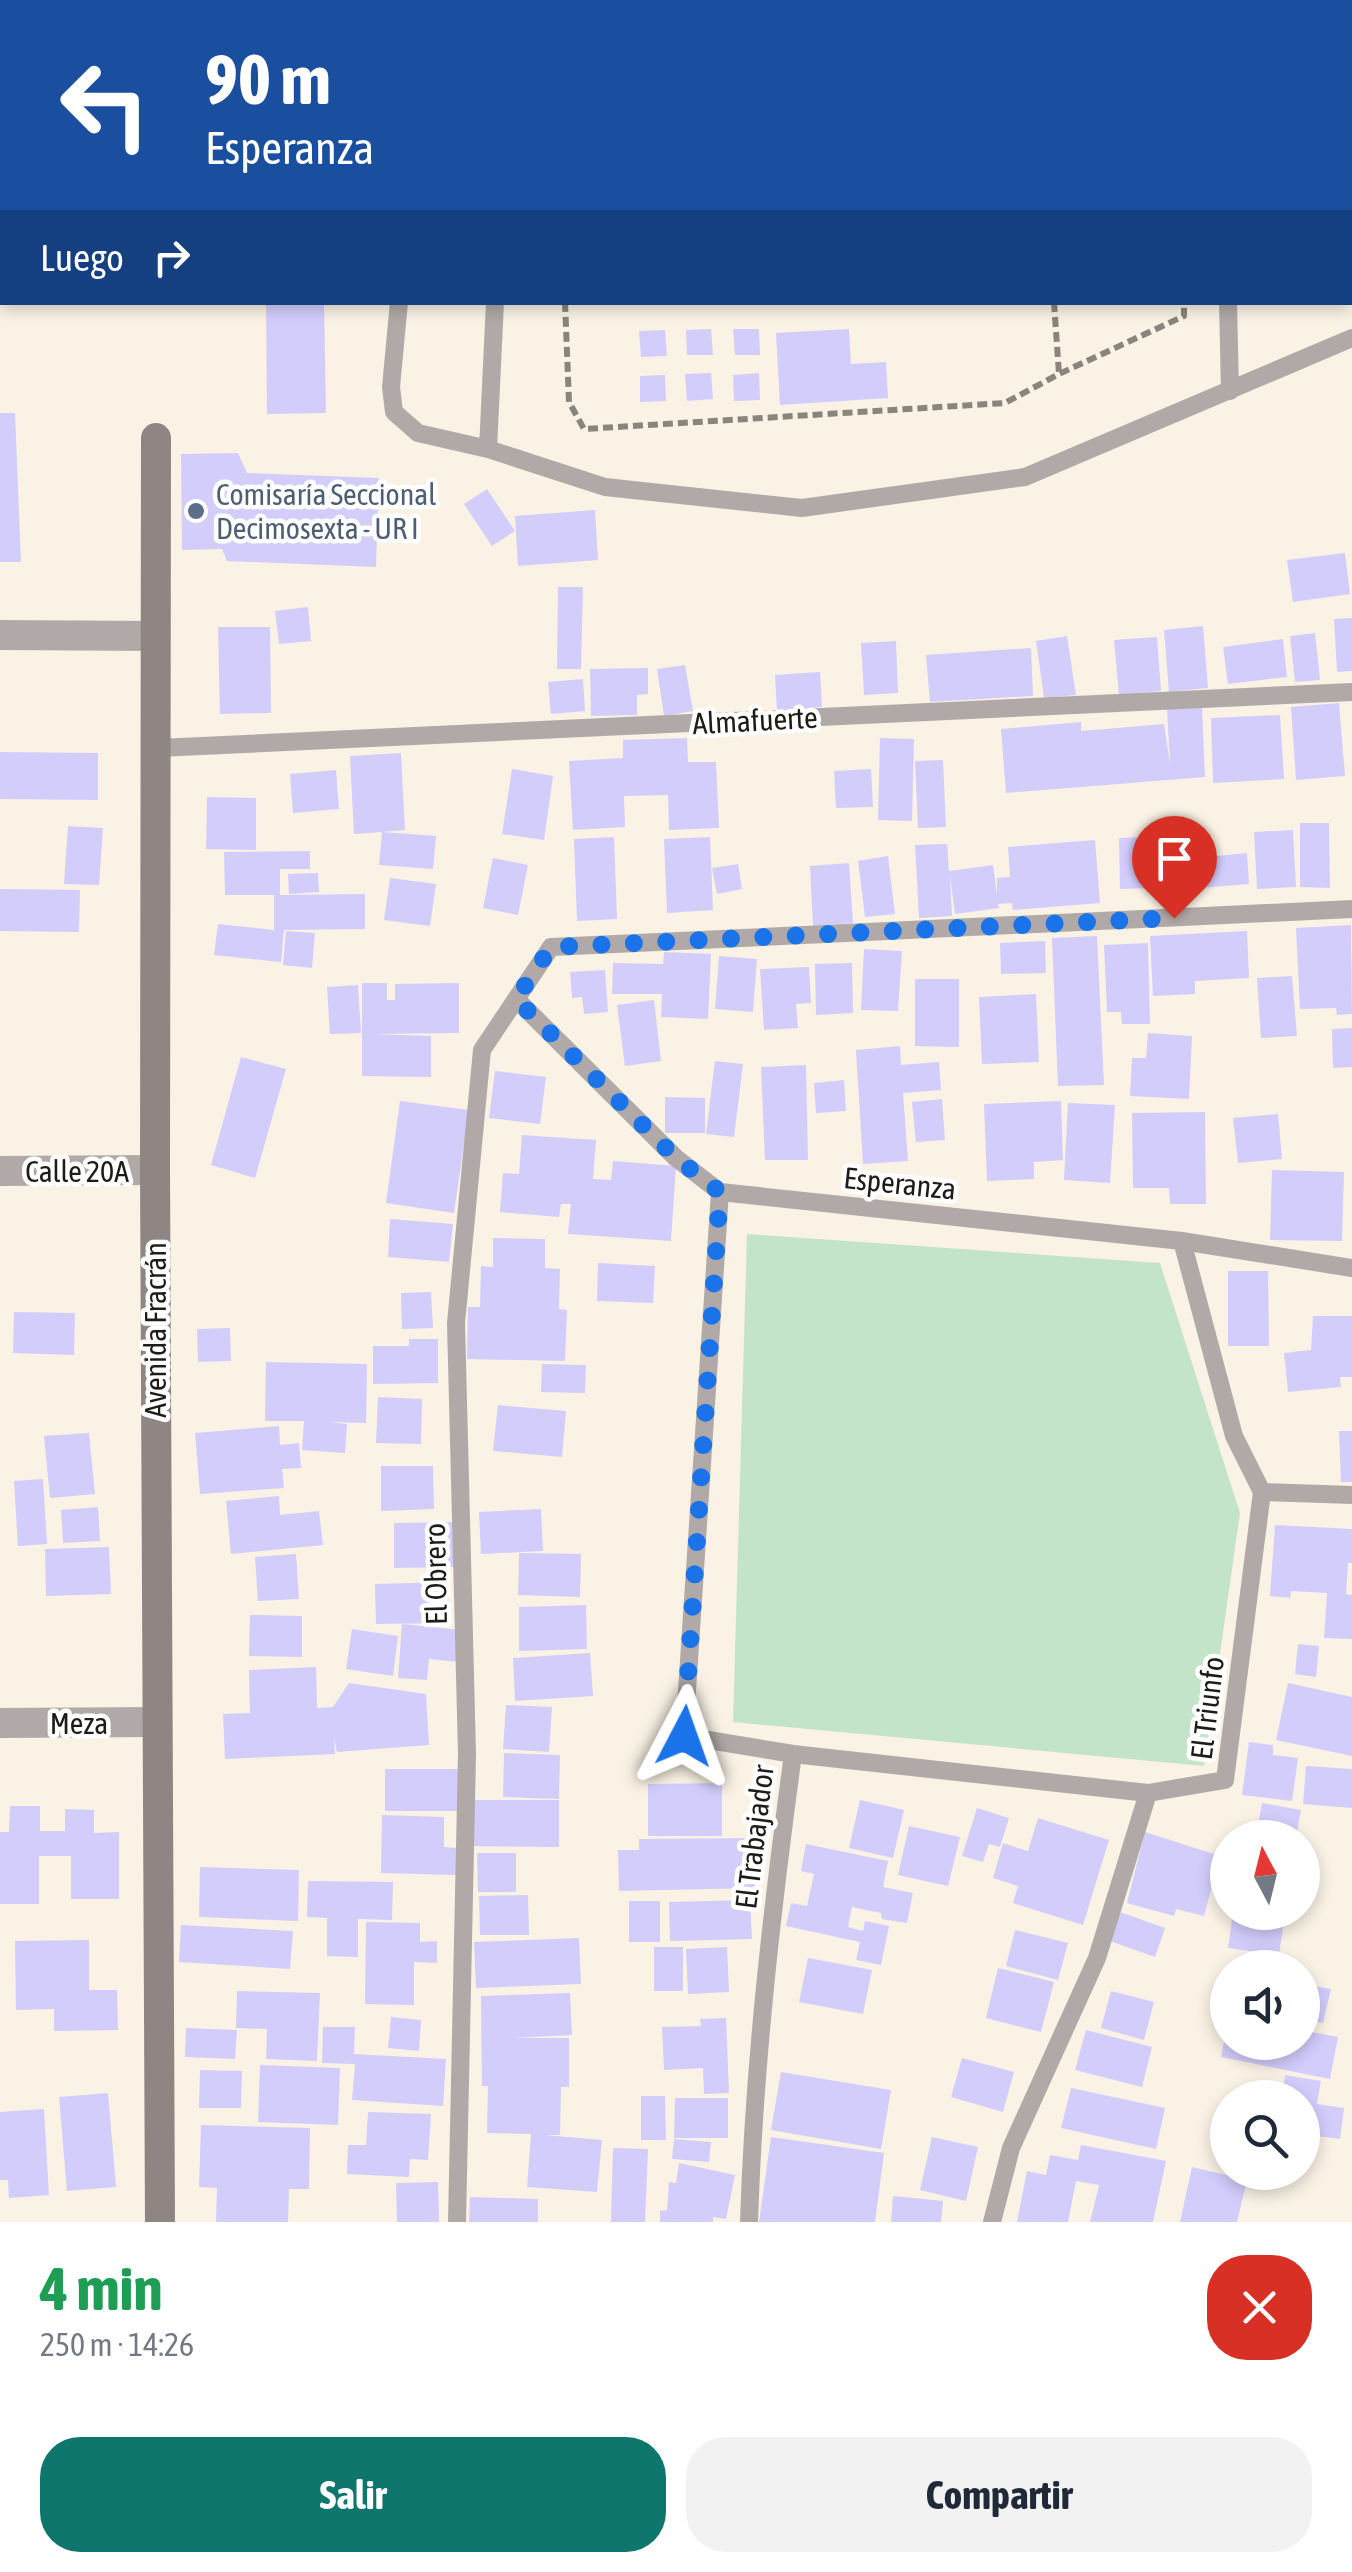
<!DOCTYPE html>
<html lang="es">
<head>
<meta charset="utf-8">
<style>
  body { margin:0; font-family:"Asap Condensed",sans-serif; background:#f2f2f3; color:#1f2937; height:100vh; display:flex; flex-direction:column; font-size:38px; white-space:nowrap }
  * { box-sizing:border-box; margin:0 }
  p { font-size:32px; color:#747a83 }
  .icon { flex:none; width:55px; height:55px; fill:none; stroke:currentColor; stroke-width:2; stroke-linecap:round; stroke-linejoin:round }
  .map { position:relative; height:2222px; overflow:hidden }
  .details { display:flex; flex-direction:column; background:#fff; flex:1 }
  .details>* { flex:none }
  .guide { position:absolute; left:0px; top:0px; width:1352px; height:305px; box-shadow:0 5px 15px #0003; background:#1a4fa0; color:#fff; overflow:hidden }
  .needle { width:65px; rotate:353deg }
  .fabs { position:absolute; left:1210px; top:1820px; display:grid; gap:20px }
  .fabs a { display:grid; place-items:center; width:110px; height:110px; border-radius:50%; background:#fff; box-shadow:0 5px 15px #0003; font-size:50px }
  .pin { position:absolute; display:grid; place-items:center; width:85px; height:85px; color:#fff; margin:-102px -42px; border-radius:50% 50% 50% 0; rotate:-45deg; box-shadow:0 0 10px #0007 }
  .pin .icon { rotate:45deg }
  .me { position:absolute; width:110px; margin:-55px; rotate:4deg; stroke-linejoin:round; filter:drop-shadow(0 0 8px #0008) }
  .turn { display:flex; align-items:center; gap:35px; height:210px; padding:0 40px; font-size:45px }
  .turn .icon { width:130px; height:130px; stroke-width:2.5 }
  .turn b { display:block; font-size:70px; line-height:85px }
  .then { display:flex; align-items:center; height:95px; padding:0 40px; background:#0003; gap:20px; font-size:38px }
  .round { display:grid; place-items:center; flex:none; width:105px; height:105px; border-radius:40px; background:#f2f2f3 }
  .overview { display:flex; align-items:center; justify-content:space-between; height:170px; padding:0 40px }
  h1 { font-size:60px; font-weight:700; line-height:75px; color:#1e9e55 }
  .cta { display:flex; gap:20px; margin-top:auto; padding:20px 40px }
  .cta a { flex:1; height:115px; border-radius:40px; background:#0f766e; color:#fff; font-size:40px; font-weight:700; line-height:115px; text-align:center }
  .cta a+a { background:#f2f2f3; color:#1f2937 }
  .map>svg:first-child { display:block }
</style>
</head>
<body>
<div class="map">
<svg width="1352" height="2222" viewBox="0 0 1352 2222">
  <rect width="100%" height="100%" fill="#faf2e5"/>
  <path fill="#c4e4ca" d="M747 1234 1160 1263 1240 1513 1204 1766 733 1722Z"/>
  <path fill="#d3cdfc" d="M266 302H324L326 413 267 414Z
    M711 329 713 355H687L686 330Z
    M733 329H759L760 355H735Z
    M849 329 851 364 886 362 888 398 780 405 776 333Z
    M665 330 667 356 641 357 639 331Z
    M711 373 713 399 687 401 685 374Z
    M759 373 760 400 734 401 733 375Z
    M665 375 666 401 640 402V376Z
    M0 413H15L21 562H0Z
    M238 453 247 473 379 478 376 567 227 561 222 549 182 550 181 454Z
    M487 489 515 531 492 546 464 504Z
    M595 510 598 560 518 566 515 516Z
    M1345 553 1350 594 1293 602 1287 560Z
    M558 587H583L581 669H557Z
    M308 607 311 641 279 644 275 611Z
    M1352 618V671L1337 672 1334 619Z
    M1203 626 1208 688 1169 692 1164 630Z
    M218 627H270L271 713 220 714Z
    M1315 633 1320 680 1295 682 1290 636Z
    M1067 636 1076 695 1044 698 1036 641Z
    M1157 637 1161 691 1119 695 1114 640Z
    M1283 639 1287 677 1228 684 1223 647Z
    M896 641 898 693 864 695 861 643Z
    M1031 648 1033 696 930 702 926 655Z
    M685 665 693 711 664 716 657 669Z
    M648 668V694L637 695V715L591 716 590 669Z
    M820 672 822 707 777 710 775 675Z
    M583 679 585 711 551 714 548 682Z
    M1339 703 1345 776 1296 780 1291 707Z
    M1202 707 1205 777 1006 793 1001 729 1081 722V731L1164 724 1170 764 1167 709Z
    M1280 715 1284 779 1213 783 1211 718Z
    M687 738 688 762H716L719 828 669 830 668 795 624 796 625 827 573 830 569 761 623 758V740Z
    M880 738 914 739 912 821 878 820Z
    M0 752 98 753V800L0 799Z
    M401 753 405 830 382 832 436 836 433 869 379 865 382 832 354 834 350 756Z
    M943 760 946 827 918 828 915 761Z
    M512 769 553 776 544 840 502 834Z
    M871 769 873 807 836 808 834 771Z
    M336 770 339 809 293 813 290 774Z
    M207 797 256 798V850L206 849Z
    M1300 823H1329L1330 888 1300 887Z
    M68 826 103 828 99 885 64 884Z
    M1293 830 1296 887 1257 889 1254 832Z
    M1192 835 1195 891 1154 893 1152 837Z
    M614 837 617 919 577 921 574 839Z
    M710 837 713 910 667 913 664 839Z
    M1147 837 1148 888 1120 889 1119 838Z
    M1095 840 1100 903 1013 910 1012 903 998 904 999 908 955 914 950 875 952 916 919 918 915 845 947 844 949 871 993 865 997 895V878L1010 877 1008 847Z
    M310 851V869H280V895L365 894V929L284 930 281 962 214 955 218 924 274 930V895H225L224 852Z
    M1247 853 1249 884 1199 888 1196 858Z
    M888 856 895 914 865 917 858 861Z
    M493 858 528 865 518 915 483 908Z
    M849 863 853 923 813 926 810 866Z
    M738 864 742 889 717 894 712 868Z
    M318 873 319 892 289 894 288 874Z
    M390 878 436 884 430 926 384 920Z
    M0 889 80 890 79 932 0 931Z
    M1351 925 1352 1014 1337 1015 1336 1008 1300 1009 1296 928Z
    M286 931 315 933 312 968 283 965Z
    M1247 931 1249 978 1195 981V994L1153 996 1150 936Z
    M1097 936 1104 1085 1058 1086 1052 938Z
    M1045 941 1046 973 1001 974 1000 943Z
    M1148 943 1150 1024H1122L1121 1012H1107L1104 945Z
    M864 949 902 951 898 1011 861 1010Z
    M664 952 711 954 708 1019 661 1017 662 994H612L613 963 663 964Z
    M719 956 757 959 753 1012 715 1009Z
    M852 963 853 1013 816 1015 815 964Z
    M809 967 811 1003 796 1004 798 1028 764 1030 760 969Z
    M605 970 608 1012 584 1014 582 997 572 998 570 972Z
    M1292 976 1297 1036 1261 1038 1257 978Z
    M915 979H959V1047L915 1046Z
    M362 983H387V1000H395V984L459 983V1033L371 1034 431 1036V1077L362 1076Z
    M358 985 361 1033 330 1034 327 987Z
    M1036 994 1039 1062 982 1064 979 997Z
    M654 1000 661 1061 625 1066 617 1005Z
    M1352 1028V1067L1333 1068 1332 1029Z
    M1148 1033 1192 1036 1189 1099 1130 1096 1132 1058H1146Z
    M900 1046 901 1065 939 1062 941 1090 903 1093 908 1161 863 1164 856 1050Z
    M241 1057 286 1069 255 1178 211 1165Z
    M715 1061 743 1064 734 1137 706 1134Z
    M806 1065 808 1160H765L761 1067Z
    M495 1071 546 1077 540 1124 489 1118Z
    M844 1080 846 1111 816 1113 814 1083Z
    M665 1097 705 1098V1133H665Z
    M942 1099 945 1140 916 1142 912 1102Z
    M400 1101 469 1110 454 1213 386 1203Z
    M1061 1101 1063 1160 1034 1162V1179L987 1181 984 1104Z
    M1068 1103 1115 1105 1110 1183 1064 1180Z
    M1205 1112 1206 1204H1170L1169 1188H1133L1132 1113Z
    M1278 1114 1282 1159 1238 1163 1233 1118Z
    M522 1135 596 1140 593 1179 611 1180 613 1161 676 1166 671 1241 568 1234 571 1204H561L559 1217 500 1212 503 1173 519 1174Z
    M1272 1170 1344 1172 1342 1241 1270 1240Z
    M390 1219 453 1224 449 1262 388 1257Z
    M493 1238 545 1239V1268L560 1269 559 1309 567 1310 565 1361 467 1359 468 1307H480L481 1266 493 1267Z
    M598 1263 655 1266 653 1303 597 1301Z
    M1228 1271H1268L1269 1346H1228Z
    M431 1292 433 1328 402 1329 401 1293Z
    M14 1312 75 1313 74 1355 13 1353Z
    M1313 1316H1352V1377H1340L1341 1387 1288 1392 1284 1353 1311 1350Z
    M230 1328 231 1361 198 1362 197 1329Z
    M409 1339H438V1383L373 1384V1346H409Z
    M266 1362 367 1364 366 1423 331 1422 347 1424 345 1453 302 1450 304 1421H265Z
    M542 1364 586 1365 585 1393 541 1392Z
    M378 1397 422 1399 421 1444 376 1443Z
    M498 1405 566 1411 562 1457 493 1451Z
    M279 1426 280 1445 299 1443 301 1468 282 1469 284 1488 200 1494 195 1433Z
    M1339 1431H1352V1482H1341Z
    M89 1433 95 1494 50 1498 44 1436Z
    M381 1466H433L434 1509 381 1511Z
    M43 1479 47 1544 18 1546 14 1481Z
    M279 1496 280 1515 319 1511 323 1545 231 1554 226 1501Z
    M98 1507 100 1541 63 1543 61 1510Z
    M541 1509 543 1551 481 1554 479 1512Z
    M459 1522 460 1567 394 1568V1523Z
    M1275 1525 1352 1529V1563H1348L1346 1594 1352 1595V1639L1324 1638 1327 1593 1291 1591 1290 1598 1270 1596Z
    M109 1547 111 1594 46 1596 45 1549Z
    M519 1553 581 1554 580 1597 518 1595Z
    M296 1554 299 1599 258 1601 255 1557Z
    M448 1582 449 1623 376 1624 375 1584Z
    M586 1605 587 1649 519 1651V1607Z
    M250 1615 302 1616V1657L249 1656Z
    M402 1624 462 1630 459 1662 429 1659 427 1680 398 1678Z
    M352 1629 398 1636 393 1676 346 1669Z
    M1298 1644 1319 1646 1316 1677 1295 1674Z
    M590 1653 593 1696 515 1701 513 1658Z
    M316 1667 317 1708 333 1707 349 1683 426 1694 429 1745 337 1752 334 1738 335 1754 225 1759 223 1714 250 1713 249 1670Z
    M1288 1683 1352 1697V1756L1276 1740Z
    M506 1705 552 1707 549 1752 503 1749Z
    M1249 1742 1273 1745V1755L1298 1758 1292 1801 1242 1795Z
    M504 1753 560 1755 559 1799 503 1797Z
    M1306 1766 1352 1769V1808L1303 1804Z
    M385 1769H460L461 1811H385Z
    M722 1783V1836H648V1784Z
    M469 1800H559V1847L469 1846Z
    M860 1800 904 1810 893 1858 849 1848Z
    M1262 1803 1301 1810 1296 1837 1257 1830Z
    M10 1806H40V1831H65V1809L94 1810V1833L119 1832V1899H71V1856H39V1904H0V1832H9Z
    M977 1808 1009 1818 1000 1847 989 1844 983 1862 962 1856Z
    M382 1815 444 1817V1847L457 1848 456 1875 381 1873Z
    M1038 1818 1109 1840 1083 1925 1013 1903 1018 1886 993 1878 1003 1843 1028 1851Z
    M909 1826 960 1837 948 1886 898 1875Z
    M1145 1832 1220 1856 1204 1916 1176 1909 1174 1916 1127 1903Z
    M754 1838 755 1888 619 1891 618 1850H639V1839Z
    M806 1844 888 1861 883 1887 913 1893 907 1923 882 1919 881 1913 852 1907 848 1927 863 1931 865 1921 889 1926 881 1965 856 1960 860 1942 786 1926 791 1903 807 1906 814 1874 801 1871Z
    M477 1853H516V1892H478Z
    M200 1867 299 1870 298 1921 199 1917Z
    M308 1881 393 1882 392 1920 358 1919V1957L327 1956V1918L307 1917Z
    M528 1895 529 1935H480L479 1896Z
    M750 1900 752 1939 670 1941 669 1902Z
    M629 1901H660V1942H629Z
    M1120 1912 1165 1928 1155 1957 1110 1941Z
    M1233 1912 1285 1914 1279 1955 1228 1948Z
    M366 1922 420 1923V1942L437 1941V1963L414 1962V2005L365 2004Z
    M181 1925 293 1931 290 1969 179 1962Z
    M1015 1930 1068 1943 1058 1980 1006 1966Z
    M579 1938 581 1984 476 1988 474 1942Z
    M89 1940V1990H117L118 2030 54 2031V2009L16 2010 15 1941Z
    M654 1947H683V1991H654Z
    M727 1947 729 1992 688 1994 686 1949Z
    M808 1958 872 1970 863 2014 799 2002Z
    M998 1968 1054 1982 1041 2032 986 2018Z
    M1302 1984 1331 1989 1323 2023 1302 2019Z
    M237 1991 320 1993 317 2061 266 2059 267 2029 236 2028Z
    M1111 1991 1154 2002 1144 2040 1101 2028Z
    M570 1993 572 2035 514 2038H569V2087H561L560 2135H545L602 2140 597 2192 527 2187 531 2134 487 2133 488 2086H482L481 1996Z
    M391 2017 421 2020 419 2051 388 2048Z
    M726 2018 729 2093 704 2094 703 2068 664 2070 662 2027 701 2026 700 2019Z
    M323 2027H355L354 2054 446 2059 443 2106 352 2100 355 2064 322 2063Z
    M186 2028 237 2030 235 2059 185 2057Z
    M1086 2030 1152 2047 1142 2087 1075 2070Z
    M1302 2030 1338 2037 1330 2079 1221 2057 1226 2031 1228 2042H1302Z
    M962 2058 1014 2072 1003 2112 951 2097Z
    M260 2065 340 2068 338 2125 258 2122Z
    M200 2070 242 2071 241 2108H199Z
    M781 2072 891 2090 881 2149 771 2130Z
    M1285 2075 1321 2081 1317 2104 1344 2108 1340 2139 1302 2134V2098H1282Z
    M1071 2088 1165 2108 1156 2149 1061 2128Z
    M108 2093 116 2187 67 2191 59 2097Z
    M641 2096H665L666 2140H641Z
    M675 2098H728V2138H674Z
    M44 2109 49 2195 9 2198 8 2180H0V2112Z
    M368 2112 431 2114 428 2160 410 2159 409 2177 347 2174 348 2145H366Z
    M201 2125 310 2128 309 2189H289L288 2222H216L217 2188 199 2187Z
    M771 2137 884 2153 875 2222H759Z
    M932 2137 978 2147 966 2201 920 2190Z
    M674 2139 711 2142 709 2162 672 2159Z
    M1081 2145 1166 2161 1153 2222H1090L1099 2185 1076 2181 1068 2222H1017L1027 2171 1046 2175 1050 2155 1078 2160Z
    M613 2148 648 2149 645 2222H611Z
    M679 2163 735 2175 726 2219 713 2217V2222H660V2211L667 2210 669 2182 676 2183Z
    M1192 2167 1247 2180 1237 2222H1180Z
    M438 2182 439 2222H397L396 2183Z
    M893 2196 943 2201 941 2222H891Z
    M470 2197 538 2199V2222H469Z"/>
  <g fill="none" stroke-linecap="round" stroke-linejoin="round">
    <path stroke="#8a857c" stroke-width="6" stroke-dasharray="10 5" stroke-linecap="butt" d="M552 0V2
      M641 0V2
      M739 0V2
      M1180 0V2
      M565 302 569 402 584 429 1005 403 1059 374 1184 316V302
      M1054 302 1059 374"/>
    <path stroke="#b0a9a7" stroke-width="18" d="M353 0 354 2
      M1221 0 1222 2
      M399 302 391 387 394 412 418 433 488 449 605 487 802 508 1025 477 1352 338
      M1228 302 1230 391
      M488 449 495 302
      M158 748 1352 692
      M516 999 676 1158 720 1192 1182 1241 1352 1268
      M720 1192 684 1736 793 1754C772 1909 754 2065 749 2222
      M1262 1492 1352 1495
      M793 1754 1148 1793
      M457 2222 467 1754 456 1323 482 1050 551 947 1352 909
      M992 2222 1011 2148 1097 1958 1148 1793 1225 1780 1262 1492 1234 1436 1182 1241"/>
    <path stroke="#b0a9a7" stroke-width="30" d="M0 635 155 636
      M0 1171 155 1170
      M0 1723 157 1722"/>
    <path stroke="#8f8583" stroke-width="30" d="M156 438 155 1170 160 2222"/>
  </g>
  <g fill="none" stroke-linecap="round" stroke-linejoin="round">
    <path stroke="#1a73e8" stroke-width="18" stroke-dasharray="0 32.4" d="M684 1736 720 1192 676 1158 516 999 551 947 1174 918"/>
  </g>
  <circle fill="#5c6f8a" stroke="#fff" stroke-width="4" cx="196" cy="511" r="10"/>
  <g text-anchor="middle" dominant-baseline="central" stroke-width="9" stroke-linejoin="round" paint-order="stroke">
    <g font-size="30" fill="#4e5e75" stroke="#fff" text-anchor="start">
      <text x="216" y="494">Comisaría Seccional<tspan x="216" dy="34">Decimosexta - UR I</tspan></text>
    </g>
    <g font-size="30" fill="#1e1c17" stroke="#fff">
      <text transform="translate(755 720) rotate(-3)">Almafuerte</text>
      <text x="77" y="1171">Calle 20A</text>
      <text transform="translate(900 1183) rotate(6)">Esperanza</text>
      <text transform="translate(155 1330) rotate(-90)">Avenida Fracrán</text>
      <text transform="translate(435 1574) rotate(-91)">El Obrero</text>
      <text transform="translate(1207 1708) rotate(-83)">El Triunfo</text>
      <text x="79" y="1723">Meza</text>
      <text transform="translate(754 1837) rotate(-83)">El Trabajador</text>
    </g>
  </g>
</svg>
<div class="fabs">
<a><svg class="needle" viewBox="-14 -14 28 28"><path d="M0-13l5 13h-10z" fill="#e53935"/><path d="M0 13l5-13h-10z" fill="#747a83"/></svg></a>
<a><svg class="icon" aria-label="sound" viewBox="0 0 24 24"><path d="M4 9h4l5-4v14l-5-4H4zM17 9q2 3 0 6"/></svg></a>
<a><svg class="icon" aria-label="search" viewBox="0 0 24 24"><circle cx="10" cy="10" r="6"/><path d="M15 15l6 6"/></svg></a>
</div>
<div class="pin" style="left:1174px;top:918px;background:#d93025"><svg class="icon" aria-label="arrive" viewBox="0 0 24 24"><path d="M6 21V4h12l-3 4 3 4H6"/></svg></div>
<svg class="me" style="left:684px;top:1736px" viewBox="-20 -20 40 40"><path d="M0-17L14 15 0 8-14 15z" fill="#1a73e8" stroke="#fff" stroke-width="4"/></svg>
<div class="guide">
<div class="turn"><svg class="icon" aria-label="left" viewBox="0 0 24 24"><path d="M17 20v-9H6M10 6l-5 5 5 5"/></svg><div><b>90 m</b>Esperanza</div></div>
<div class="then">Luego<svg class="icon" aria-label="right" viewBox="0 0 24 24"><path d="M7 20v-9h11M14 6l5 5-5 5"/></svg></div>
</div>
</div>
<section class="details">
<div class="overview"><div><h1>4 min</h1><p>250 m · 14:26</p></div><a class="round" style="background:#d93025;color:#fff"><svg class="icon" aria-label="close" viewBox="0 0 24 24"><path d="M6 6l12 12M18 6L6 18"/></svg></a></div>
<div class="cta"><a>Salir</a><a>Compartir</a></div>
</section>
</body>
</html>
